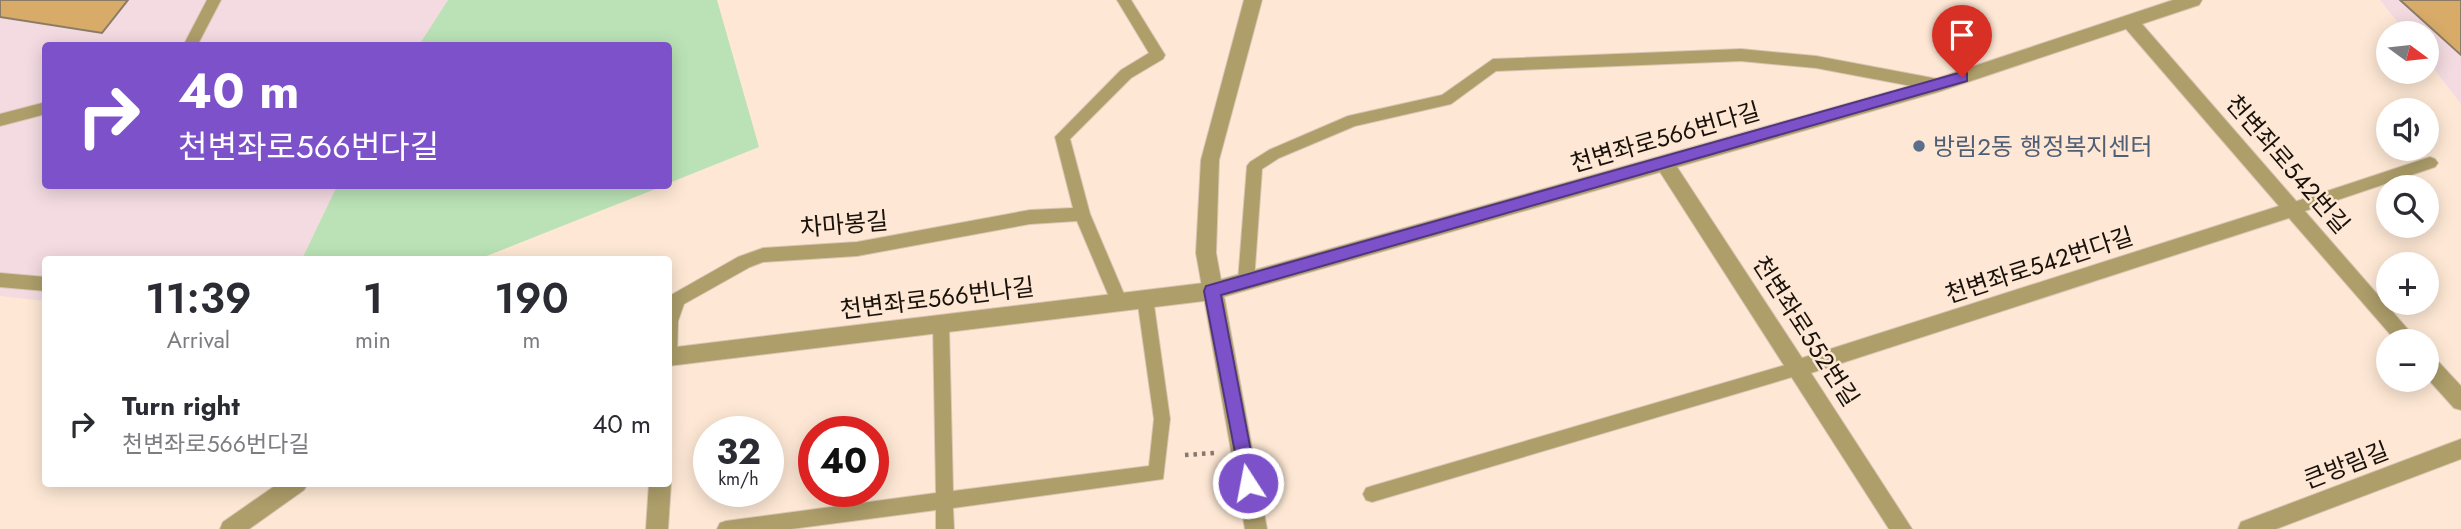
<!DOCTYPE html>
<html lang="en">
<head>
<meta charset="utf-8">
<style>
  body { margin:0; font-family:Jost,"Noto Sans KR",sans-serif; background:#f2f2f3; color:#2b2b33; height:100vh; display:flex; flex-direction:column; font-size:26px; white-space:nowrap }
  * { box-sizing:border-box; margin:0 }
  p { font-size:23px; color:#7c7c81 }
  .icon { flex:none; width:38px; height:38px; fill:none; stroke:currentColor; stroke-width:2; stroke-linecap:round; stroke-linejoin:round }
  .map { position:relative; flex:1; overflow:hidden }
  .drawer { position:absolute; left:42px; top:256px; width:630px; height:231px; display:flex; flex-direction:column; background:#fff; border-radius:7px; box-shadow:0 4px 18px #0003 }
  .drawer>* { flex:none }
  .top-card { position:absolute; left:42px; top:42px; width:630px; height:147px; border-radius:7px; box-shadow:0 4px 18px #0003; background:#7d51ca; color:#fff; overflow:hidden }
  .needle { width:46px; rotate:105deg }
  .tools { position:absolute; left:2376px; top:21px; display:grid; gap:14px }
  .tools a { display:grid; place-items:center; width:63px; height:63px; border-radius:50%; background:#fff; box-shadow:0 4px 18px #0003; font-size:35px }
  .speed { position:absolute; left:693px; top:416px; display:flex; gap:14px; font-size:35px; font-weight:700; text-align:center }
  .speed>* { display:grid; place-content:center; width:91px; height:91px; border-radius:50%; background:#fff; box-shadow:0 4px 18px #0003; line-height:1 }
  .speed small { font-size:18px; font-weight:400 }
  .speed .limit { border:10px solid #d22; background:#fff; color:#111 }
  .pin { position:absolute; display:grid; place-items:center; width:60px; height:60px; color:#fff; margin:-72px -30px; border-radius:50% 50% 50% 0; rotate:-45deg; box-shadow:0 0 7px #0007 }
  .pin .icon { rotate:45deg }
  .me { position:absolute; width:77px; margin:-38px; rotate:349deg; stroke-linejoin:round; filter:drop-shadow(0 0 5px #0008) }
  .turn { display:flex; align-items:center; gap:24px; height:147px; padding:0 21px; font-size:32px }
  .turn .icon { width:91px; height:91px; stroke-width:2.5 }
  .turn b { display:block; font-size:49px; line-height:60px }
  .eta { display:flex; justify-content:space-evenly; align-items:center; height:119px; text-align:center }
  .eta b { font-size:42px; font-weight:600; line-height:49px }
  ul { padding:0; list-style:none }
  li { display:flex; align-items:center; gap:21px; height:98px; padding:0 21px }
  li div { flex:1 }
  li b { display:block; font-size:26px }
  li em { font-style:normal }
  .map>svg:first-child { display:block }
</style>
</head>
<body>
<div class="map">
<svg width="2461" height="529" viewBox="0 0 2461 529">
  <rect width="100%" height="100%" fill="#fee8d5"/>
  <path fill="#f4dbe2" d="M0 0H448L419 45 46 46V186H337L302 259H46L45 301 0 296Z
    M2380 0H2461V104L2427 60V33H2406Z"/>
  <path fill="#bbe2b6" d="M448 0H717L759 147 669 183 668 46 419 45Z
    M337 186H663L479 259H302Z"/>
  <path fill="#d8ab68" stroke="#8b7c67" stroke-width="2" d="M0 0H128L102 33 0 17Z
    M2400 0H2461V55Z"/>
  <g fill="none" stroke-linecap="round" stroke-linejoin="round">
    <g stroke="#d9c6b5" stroke-width="2">
      <path id="service" d="M207 0H221L197 46H183Z
        M1117 0H1131L1165 55 1163 59 1131 78 1070 139 1090 214 1127 301 1125 306 1119 308 1113 306 1077 221 1030 224 857 256 763 262 750 267 684 304 678 321 677 357 675 362 668 364V302L671 295 738 257 763 248 857 242 1030 210 1073 208 1055 137 1121 70 1149 53Z
        M1741 49 1816 56 1938 79 1945 85 1938 91 1816 68 1741 61 1496 71 1451 104 1355 126 1279 158 1262 169 1254 281 1252 286 1246 288 1240 286 1238 281 1247 166 1250 162 1269 150 1348 116 1442 95 1493 59Z
        M46 102V114L0 126V114Z
        M2430 157 2435 159 2438 163 2435 167 2293 215 2288 214 2285 209 2288 204Z
        M0 273 46 277V291L0 287Z
        M1145 291 1151 293 1153 298 1170 419 1163 479 953 508 954 529H936V510L791 529H717L720 523 726 521 936 493 933 324 935 319 941 317 947 319 949 324 953 491 1149 466 1154 419 1137 298 1139 293Z
        M1799 361 1805 363 1807 368 1805 373 1799 375 1372 502 1366 500 1363 494 1366 488 1372 486Z"/>
    </g>
    <g stroke="#d9c6b5" stroke-width="2">
      <path id="minor" d="M2173 0H2202L2199 5 2142 24 2418 341H2396L2289 218 1811 373 1912 529H1889L1660 172 1212 300 668 366V348L1212 282 1938 78ZM2126 29 2279 206 1802 358 1677 167 1938 92Z
        M2427 354 2434 357 2461 386V410L2454 408 2427 378Z
        M2461 439V459L2276 529H2238L2241 522Z
        M668 478 671 483 668 529H646L649 483H668Z
        M279 483H308L304 490 249 529H220L223 522Z"/>
    </g>
    <g stroke="#d9c6b5" stroke-width="2">
      <path id="tertiary" d="M1244 0H1262L1219 160 1216 253 1267 529H1245L1196 253 1201 160Z"/>
    </g>
    <path stroke="#86786b" stroke-width="4.5" stroke-dasharray="3.5 5" stroke-linecap="butt" d="M1185 455 1214 453"/>
    <use href="#service" fill="#ad9e6a" fill-rule="evenodd"/>
    <use href="#minor" fill="#ad9e6a" fill-rule="evenodd"/>
    <use href="#tertiary" fill="#ad9e6a" fill-rule="evenodd"/>
  </g>
  <path fill="#7d51ca" stroke="#513583" stroke-width="2" d="M1962 72 1967 73V81L1221 295 1257 483 1254 489H1242L1204 291 1206 286Z"/>
  <circle fill="#5c6f8a" stroke="#fee8d5" stroke-width="2.5" cx="1919" cy="146" r="7"/>
  <g text-anchor="middle" dominant-baseline="central" stroke-width="5" stroke-linejoin="round" paint-order="stroke">
    <g font-size="24" fill="#19120b" stroke="#fee8d5">
      <text transform="translate(1665 137) rotate(-16)">천변좌로566번다길</text>
      <text transform="translate(2288 164) rotate(49)">천변좌로542번길</text>
      <text transform="translate(844 224) rotate(-5)">차마봉길</text>
      <text transform="translate(2039 265) rotate(-18)">천변좌로542번다길</text>
      <text transform="translate(937 298) rotate(-7)">천변좌로566번나길</text>
      <text transform="translate(1806 331) rotate(57)">천변좌로552번길</text>
      <text transform="translate(2346 465) rotate(-21)">큰방림길</text>
    </g>
    <g font-size="24" fill="#4e5e75" stroke="#fee8d5" text-anchor="start">
      <text x="1933" y="146">방림2동 행정복지센터</text>
    </g>
  </g>
</svg>
<div class="tools">
<a><svg class="needle" viewBox="-14 -14 28 28"><path d="M0-13l5 13h-10z" fill="#e53935"/><path d="M0 13l5-13h-10z" fill="#7c7c81"/></svg></a>
<a><svg class="icon" aria-label="sound" viewBox="0 0 24 24"><path d="M4 9h4l5-4v14l-5-4H4zM17 9q2 3 0 6"/></svg></a>
<a><svg class="icon" aria-label="search" viewBox="0 0 24 24"><circle cx="10" cy="10" r="6"/><path d="M15 15l6 6"/></svg></a>
<a>+</a>
<a>−</a>
</div>
<div class="speed"><div>32<small>km/h</small></div><div class="limit">40</div></div>
<div class="pin" style="left:1962px;top:77px;background:#d93025"><svg class="icon" aria-label="arrive" viewBox="0 0 24 24"><path d="M6 21V4h12l-3 4 3 4H6"/></svg></div>
<svg class="me" style="left:1248px;top:483px" viewBox="-20 -20 40 40"><circle r="17" fill="#7d51ca" stroke="#fff" stroke-width="3"/><path d="M0-11L8 9 0 5-8 9z" fill="#fff"/></svg>
<div class="top-card">
<div class="turn"><svg class="icon" aria-label="right" viewBox="0 0 24 24"><path d="M7 20v-9h11M14 6l5 5-5 5"/></svg><div><b>40 m</b>천변좌로566번다길</div></div>
</div>
<section class="drawer">
<div class="eta">
<div><b>11:39</b><p>Arrival</p></div>
<div><b>1</b><p>min</p></div>
<div><b>190</b><p>m</p></div>
</div>
<ul>
<li><svg class="icon" aria-label="right" viewBox="0 0 24 24"><path d="M7 20v-9h11M14 6l5 5-5 5"/></svg><div><b>Turn right</b><p>천변좌로566번다길</p></div><em>40 m</em></li>
</ul>
</section>
</div>
</body>
</html>
